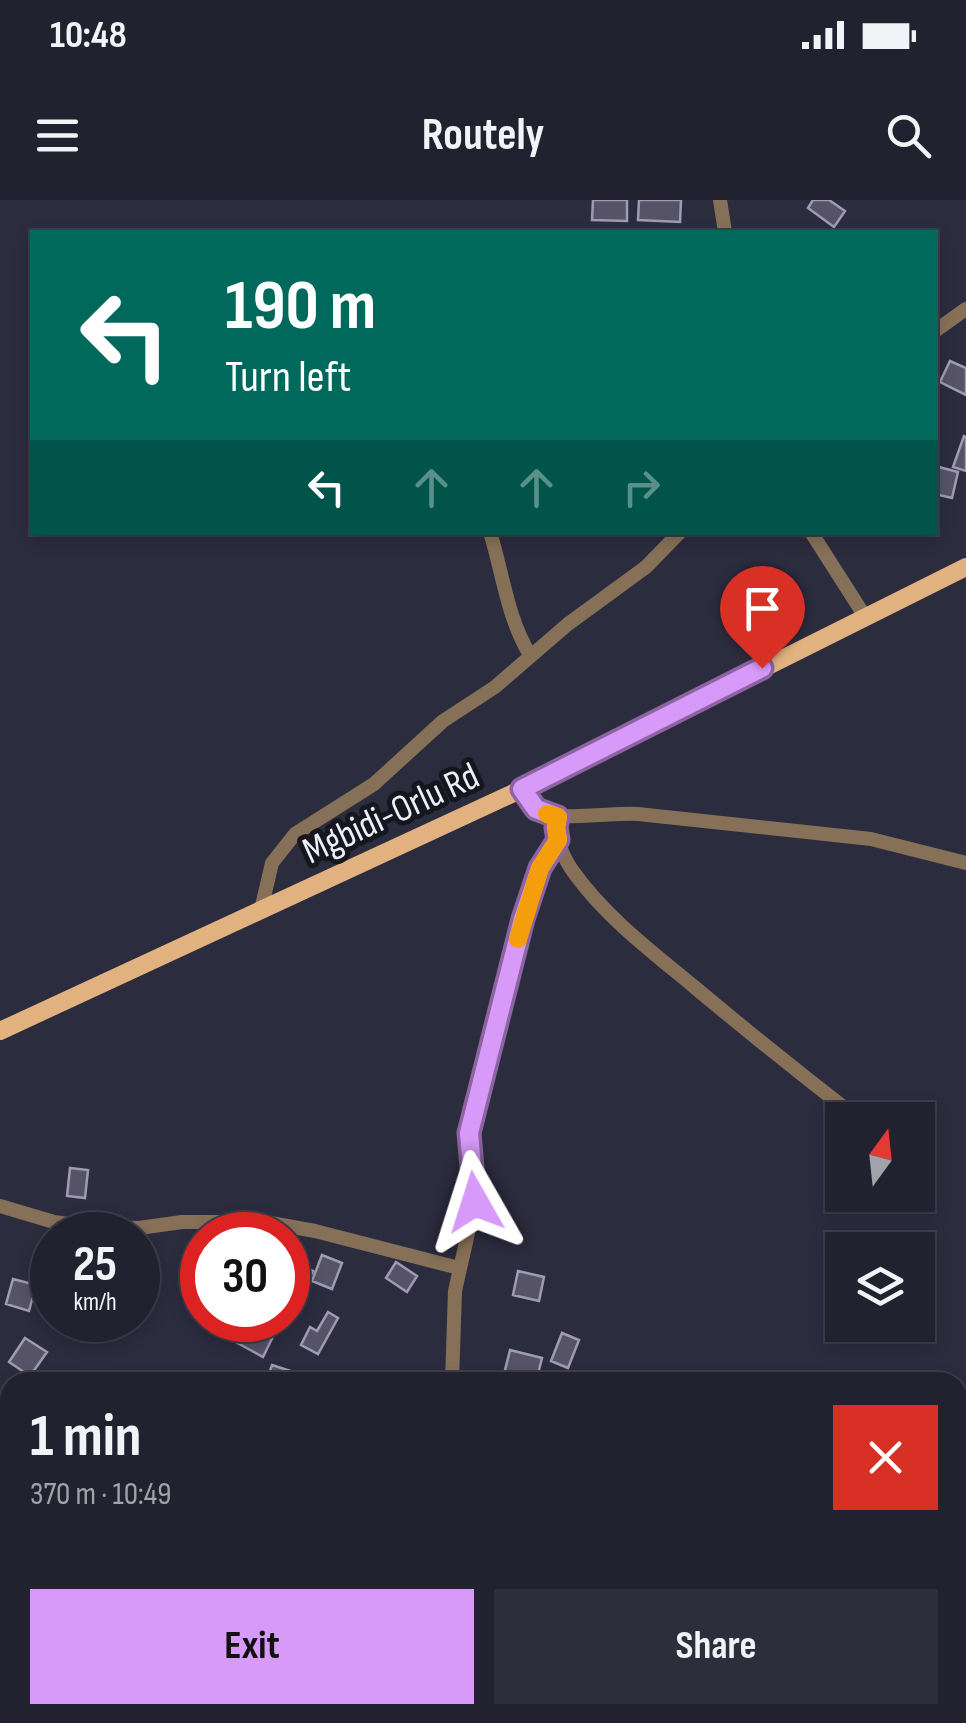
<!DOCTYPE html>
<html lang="en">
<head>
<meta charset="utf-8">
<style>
  body { margin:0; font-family:"Sofia Sans Condensed",sans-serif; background:#2d2e3b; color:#f1f3f6; height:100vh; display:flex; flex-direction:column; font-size:38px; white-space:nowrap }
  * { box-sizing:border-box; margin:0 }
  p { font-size:32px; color:#a2a3aa }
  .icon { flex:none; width:55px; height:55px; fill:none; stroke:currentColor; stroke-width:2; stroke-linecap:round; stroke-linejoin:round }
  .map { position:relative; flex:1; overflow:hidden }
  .drawer { position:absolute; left:0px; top:1172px; width:968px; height:352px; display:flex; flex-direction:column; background:#21212f; border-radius:30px 30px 0 0; box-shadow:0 5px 15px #0003,0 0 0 2px #3e3e4b }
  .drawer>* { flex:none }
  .banner { position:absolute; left:30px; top:30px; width:908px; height:305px; border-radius:0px; box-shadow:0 5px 15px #0003,0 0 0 2px #3e3e4b; background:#00695c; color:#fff; overflow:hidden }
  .needle { width:65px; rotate:15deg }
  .fabs { position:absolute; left:825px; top:902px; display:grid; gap:20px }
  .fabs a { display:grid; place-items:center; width:110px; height:110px; border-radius:0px; background:#21212f; box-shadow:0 5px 15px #0003,0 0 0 2px #3e3e4b; font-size:50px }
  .speed { position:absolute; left:30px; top:1012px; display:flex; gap:20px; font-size:50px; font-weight:700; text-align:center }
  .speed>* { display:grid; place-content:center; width:130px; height:130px; border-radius:50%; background:#21212f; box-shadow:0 5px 15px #0003,0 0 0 2px #3e3e4b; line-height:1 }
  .speed small { font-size:25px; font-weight:400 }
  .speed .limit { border:15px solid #d22; background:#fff; color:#111 }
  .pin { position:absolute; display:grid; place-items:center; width:85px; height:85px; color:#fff; margin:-102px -42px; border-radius:50% 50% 50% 0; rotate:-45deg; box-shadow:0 0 10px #0007 }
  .pin .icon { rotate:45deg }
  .me { position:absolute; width:110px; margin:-55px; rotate:354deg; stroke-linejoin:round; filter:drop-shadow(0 0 8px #0008) }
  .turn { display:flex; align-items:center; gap:35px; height:210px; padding:0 30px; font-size:45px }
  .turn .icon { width:130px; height:130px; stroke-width:2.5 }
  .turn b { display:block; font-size:70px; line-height:85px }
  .lanes { display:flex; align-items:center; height:95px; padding:0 30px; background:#0003; justify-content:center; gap:50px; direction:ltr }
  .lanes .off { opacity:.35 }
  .round { display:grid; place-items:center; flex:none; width:105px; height:105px; border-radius:0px; background:#2d2e3b }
  .head { display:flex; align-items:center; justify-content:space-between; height:170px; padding:0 30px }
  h1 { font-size:60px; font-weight:700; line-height:75px }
  .primary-button { display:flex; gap:20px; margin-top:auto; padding:20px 30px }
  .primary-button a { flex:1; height:115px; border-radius:0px; background:#d89af8; color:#111; font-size:40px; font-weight:700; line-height:115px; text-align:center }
  .primary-button a+a { background:#2d2e3b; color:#f1f3f6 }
  .status { display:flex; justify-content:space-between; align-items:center; height:70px; padding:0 50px; background:#21212f; direction:ltr }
  .status svg { height:28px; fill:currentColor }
  header { display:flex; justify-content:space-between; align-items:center; height:130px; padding:0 30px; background:#21212f; font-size:45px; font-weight:700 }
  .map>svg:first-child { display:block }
</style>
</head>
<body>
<div class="status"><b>10:48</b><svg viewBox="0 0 49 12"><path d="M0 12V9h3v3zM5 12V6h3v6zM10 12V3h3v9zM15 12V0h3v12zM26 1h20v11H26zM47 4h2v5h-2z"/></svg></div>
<header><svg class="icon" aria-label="menu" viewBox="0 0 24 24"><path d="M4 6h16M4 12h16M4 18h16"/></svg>Routely<svg class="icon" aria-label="search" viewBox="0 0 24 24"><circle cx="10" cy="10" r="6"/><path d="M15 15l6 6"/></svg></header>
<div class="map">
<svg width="966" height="1523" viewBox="0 0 966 1523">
  <rect width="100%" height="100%" fill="#2c2c3f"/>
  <path fill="#565367" stroke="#9f9bb2" stroke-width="2.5" d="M593 0H627V21L592 20Z
    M639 0H681L680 22 638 20Z
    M813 0H829L845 11 834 27 808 8Z
    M950 161 966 168V195L940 182Z
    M964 236 966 237V271L953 267Z
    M935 266 958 272 952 298 935 294Z
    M70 968 88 970 85 998 67 996Z
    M138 1053 153 1061 143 1082 138 1079Z
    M322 1055 342 1063 332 1089 312 1081Z
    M288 1059 313 1071 306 1085 288 1077Z
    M396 1062 417 1076 407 1092 386 1078Z
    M518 1071 544 1077 539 1101 513 1095Z
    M13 1079 36 1085 29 1111 6 1104Z
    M328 1112 338 1118 318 1154 301 1145 310 1127 317 1131Z
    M243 1120H281L263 1157 232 1140Z
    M562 1133 579 1140 568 1168 551 1161Z
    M25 1138 47 1152 30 1176 9 1162Z
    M510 1150 542 1158 536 1182 504 1174Z
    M272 1165 303 1175 301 1182H266Z"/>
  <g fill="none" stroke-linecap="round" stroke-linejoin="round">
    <path stroke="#877058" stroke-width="14" d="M720 0 725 32
      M935 131 966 109
      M490 332C503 374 507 417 530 455
      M811 332 864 415
      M522 589C527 595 531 604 536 609 552 623 615 612 638 614L871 639 966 663
      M559 617C553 636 563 658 575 674 606 717 651 751 692 785 747 831 803 876 860 920
      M261 710 272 663 295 634 374 584 443 521 495 487 568 424 646 367 680 332
      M0 1006 54 1022 90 1027 139 1028 182 1022H265L315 1031 459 1068
      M452 1182 455 1091 475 1002 469 933 523 719 540 668 558 640
      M0 1213 4 1214
      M395 1523 398 1515"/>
    <path stroke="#e1b17f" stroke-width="18" d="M0 831 522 589 966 367"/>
  </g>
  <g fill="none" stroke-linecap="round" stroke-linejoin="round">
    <g stroke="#8c64a1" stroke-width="25">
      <path id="route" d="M475 1002 469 933 523 719 540 668 558 640 556 627 558 617 536 609 522 589 762 468"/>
    </g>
    <use href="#route" stroke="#d89af8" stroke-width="18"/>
    <path stroke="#f59e0b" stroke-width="18" d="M518 739 540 668 558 640 556 627 558 617 547 614"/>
  </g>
  <g text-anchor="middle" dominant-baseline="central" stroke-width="10" stroke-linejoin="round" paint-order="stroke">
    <g font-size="38" fill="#eeeffb" stroke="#16161e">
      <text transform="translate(391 614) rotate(-25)">Mgbidi-Orlu Rd</text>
    </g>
  </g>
</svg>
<div class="fabs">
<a><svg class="needle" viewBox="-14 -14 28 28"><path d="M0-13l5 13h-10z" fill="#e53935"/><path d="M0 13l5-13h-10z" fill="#a2a3aa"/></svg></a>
<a><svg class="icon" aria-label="layers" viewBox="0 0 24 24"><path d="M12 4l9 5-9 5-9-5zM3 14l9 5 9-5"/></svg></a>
</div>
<div class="speed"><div>25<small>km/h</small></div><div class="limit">30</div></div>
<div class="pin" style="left:762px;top:468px;background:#d93025"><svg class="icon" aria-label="arrive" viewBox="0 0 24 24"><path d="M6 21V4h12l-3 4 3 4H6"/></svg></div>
<svg class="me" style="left:475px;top:1002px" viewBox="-20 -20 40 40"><path d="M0-17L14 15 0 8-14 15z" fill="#d89af8" stroke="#fff" stroke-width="4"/></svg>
<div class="banner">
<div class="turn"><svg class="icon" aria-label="left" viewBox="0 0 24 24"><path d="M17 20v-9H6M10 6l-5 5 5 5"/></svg><div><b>190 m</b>Turn left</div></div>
<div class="lanes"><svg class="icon" aria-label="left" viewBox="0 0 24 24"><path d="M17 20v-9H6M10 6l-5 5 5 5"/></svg><svg class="icon off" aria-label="ahead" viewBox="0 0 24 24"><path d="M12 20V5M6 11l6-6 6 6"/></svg><svg class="icon off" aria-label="ahead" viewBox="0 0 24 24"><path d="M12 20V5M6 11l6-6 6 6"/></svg><svg class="icon off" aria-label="right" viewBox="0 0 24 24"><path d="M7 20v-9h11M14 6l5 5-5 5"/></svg></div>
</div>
<section class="drawer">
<div class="head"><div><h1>1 min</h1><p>370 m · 10:49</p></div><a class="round" style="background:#d93025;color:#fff"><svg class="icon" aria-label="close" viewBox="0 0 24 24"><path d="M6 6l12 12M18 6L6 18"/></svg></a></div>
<div class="primary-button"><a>Exit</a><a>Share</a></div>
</section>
</div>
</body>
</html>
